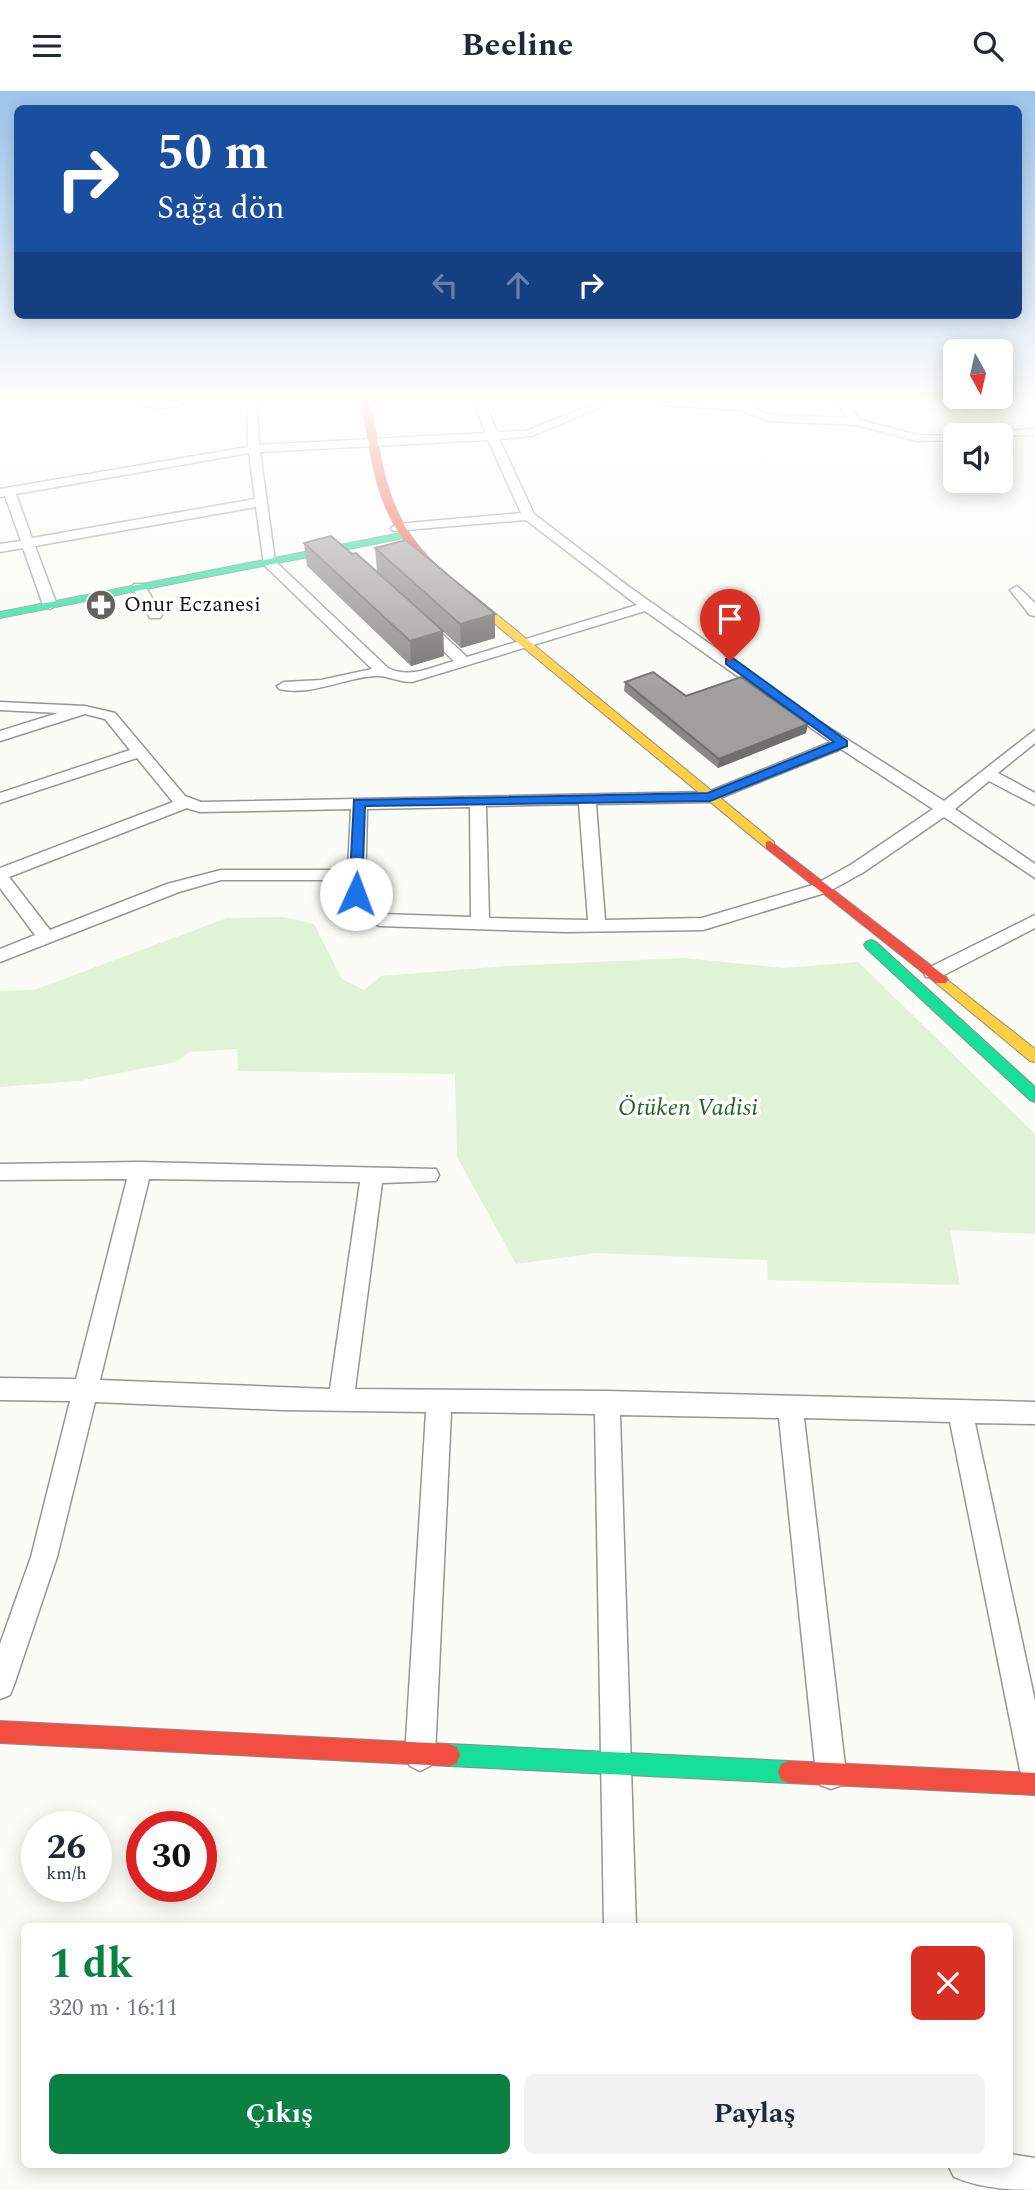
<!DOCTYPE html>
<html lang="tr">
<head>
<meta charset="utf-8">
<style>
  body { margin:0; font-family:Spectral,serif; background:#f2f2f3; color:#1f2937; height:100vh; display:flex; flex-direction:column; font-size:26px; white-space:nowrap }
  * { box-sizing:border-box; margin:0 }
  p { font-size:23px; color:#747a83 }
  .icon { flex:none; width:38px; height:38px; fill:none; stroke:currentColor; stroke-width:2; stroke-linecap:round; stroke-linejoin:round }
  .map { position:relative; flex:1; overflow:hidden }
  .panel { position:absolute; left:21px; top:1832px; width:992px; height:245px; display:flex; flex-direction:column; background:#fff; border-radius:10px; box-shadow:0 4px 18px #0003 }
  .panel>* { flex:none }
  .top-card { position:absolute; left:14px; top:14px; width:1008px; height:214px; border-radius:10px; box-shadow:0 4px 18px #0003; background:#1a4fa0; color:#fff; overflow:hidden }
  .needle { width:46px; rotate:172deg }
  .tools { position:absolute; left:943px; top:248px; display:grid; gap:14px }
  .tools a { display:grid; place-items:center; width:70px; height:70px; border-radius:10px; background:#fff; box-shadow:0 4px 18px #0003; font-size:35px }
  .speed { position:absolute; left:21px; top:1720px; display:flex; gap:14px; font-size:35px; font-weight:700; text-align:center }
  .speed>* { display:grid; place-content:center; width:91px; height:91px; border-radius:50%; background:#fff; box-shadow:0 4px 18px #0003; line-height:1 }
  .speed small { font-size:18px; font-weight:400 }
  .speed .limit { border:10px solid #d22; background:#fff; color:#111 }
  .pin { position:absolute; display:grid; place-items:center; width:60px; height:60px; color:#fff; margin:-72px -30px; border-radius:50% 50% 50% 0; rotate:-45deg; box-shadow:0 0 7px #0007 }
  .pin .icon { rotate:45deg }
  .me { position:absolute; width:77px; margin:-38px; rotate:2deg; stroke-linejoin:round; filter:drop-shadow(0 0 5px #0008) }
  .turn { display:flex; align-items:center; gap:24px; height:147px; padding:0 28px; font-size:32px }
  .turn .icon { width:91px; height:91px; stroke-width:2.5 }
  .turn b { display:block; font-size:49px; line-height:60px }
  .lanes { display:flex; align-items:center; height:66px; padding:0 28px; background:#0003; justify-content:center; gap:35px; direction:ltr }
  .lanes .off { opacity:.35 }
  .round { display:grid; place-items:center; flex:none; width:74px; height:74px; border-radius:10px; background:#f2f2f3 }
  .overview { display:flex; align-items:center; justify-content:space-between; height:119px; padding:0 28px }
  h1 { font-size:42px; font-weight:700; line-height:52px; color:#0b8043 }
  .button { display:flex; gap:14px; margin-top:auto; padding:14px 28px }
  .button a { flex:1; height:80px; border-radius:10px; background:#0b8043; color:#fff; font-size:28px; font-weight:700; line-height:80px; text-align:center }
  .button a+a { background:#f2f2f3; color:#1f2937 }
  header { display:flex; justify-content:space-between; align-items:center; height:91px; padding:0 28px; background:#fff; font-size:32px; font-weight:700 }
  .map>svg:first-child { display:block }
</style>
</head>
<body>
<header><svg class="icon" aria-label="menu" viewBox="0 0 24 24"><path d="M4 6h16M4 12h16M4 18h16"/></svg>Beeline<svg class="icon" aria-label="search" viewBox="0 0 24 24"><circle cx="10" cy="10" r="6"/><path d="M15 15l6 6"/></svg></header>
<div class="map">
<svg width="1035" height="2099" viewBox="0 0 1035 2099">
  <rect width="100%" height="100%" fill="#fcfcf6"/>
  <path fill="#e0f3d6" d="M284 826 314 833 342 888 364 899 381 885 507 875 684 867 784 877 858 871 1035 1043V1143L950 1139 960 1194 768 1189 767 1169 596 1162 516 1173 457 1066 455 983 238 980 237 958 190 961 176 971 79 990 0 996V900L34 899 227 827Z"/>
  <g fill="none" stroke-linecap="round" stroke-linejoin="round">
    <g stroke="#969694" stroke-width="3">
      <path id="street" d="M135 311H180L182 313C173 319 144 317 135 311Z
        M247 311H257L259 354 486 342 474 311H484L497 341 526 340 599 311H613L532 345 499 348 534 423 628 495 820 631 944 710 1035 639V652L998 682 1035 702V714L989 690 955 718 1035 773V787L944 726 864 781 828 801 703 839 566 841 380 835 354 826 347 803 348 789H221L179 801 0 871V858L35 844 0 797V777L173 711 137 667 0 712V702L130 659 105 628 85 623 0 650V640L58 622 0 619V611L85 615 115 622 185 705 201 711 708 701 831 651 645 520 412 591C398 591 388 585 379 585 350 584 313 606 279 598L277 595 284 591 321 589 372 578 264 474 256 416 35 455 57 514 50 518 43 514 23 457 0 461V453L21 450 5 405 0 406V398L248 356ZM488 349 521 422 397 433 391 437 393 440 526 429 637 514 467 566 427 529H417V535L454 570C432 576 410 588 388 577L275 470 260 361ZM249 362 255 408 32 447 16 403ZM841 658 933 718 852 773 816 793 702 827 605 829 596 713 710 711ZM579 713 588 829 489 827 486 715ZM470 716 471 826 382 823 368 819 365 803 367 718ZM187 717 199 721 351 718 348 779H221L167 793 50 839 9 786Z
        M657 311H739L771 324 848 327 836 311H846L860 329 917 344 961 345H956V349L917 350 856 334 769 330 740 319 662 314Z
        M1035 338V344L969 345 974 342Z
        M134 493H144L162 524 160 527H150L132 496Z
        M1017 495 1035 512V525L1030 524 1010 499Z
        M1035 824V837L940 886H926L924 882 926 878Z
        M140 1071 436 1078 439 1084 436 1090 382 1092 355 1298 607 1300 1035 1311V1333L975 1332 1035 1610V1694L1024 1690 1020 1679 950 1331 804 1327 846 1683 842 1694 831 1698 820 1694 816 1683 779 1327 620 1324 636 1836H604L595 1323 451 1321 435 1665 430 1675 420 1680 410 1675 405 1665 426 1321 282 1319 95 1311 57 1466 14 1594 10 1604 0 1608V1553L31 1466 70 1310 0 1309V1287L76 1288 127 1088 0 1089V1073ZM149 1088 360 1091 330 1298 100 1289Z
        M1010 2063 1035 2067V2099C1008 2099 979 2097 954 2086L948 2074H1010Z"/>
    </g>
    <g stroke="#8d8d8a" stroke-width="2">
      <path id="fast" d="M401 442 404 443V447L0 527V521Z
        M871 849 876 851 1035 996V1011L1030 1009 866 857 864 854 866 851Z
        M449 1653 789 1670 797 1673 800 1681 797 1689 789 1692 449 1675 441 1672 438 1664 441 1656Z"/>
    </g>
    <g stroke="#8d8d8a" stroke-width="2">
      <path id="slow" d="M460 500H468L774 751V757H766L460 504Z
        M941 884 1035 958V971L1030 970 936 892 934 889Z"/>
    </g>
    <g stroke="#8d8d8a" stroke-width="2">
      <path id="jam" d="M362 311H370C383 376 385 426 436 474V478H430C376 428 374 379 362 311Z
        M770 750 946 886 948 889 946 892H936L766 757V751Z
        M0 1630 449 1653 457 1656 460 1664 457 1672 449 1675 0 1652Z
        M789 1670 1035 1682V1704L789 1692 781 1689 778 1681 781 1673Z"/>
    </g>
    <use href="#street" fill="#fffffe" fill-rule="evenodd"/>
    <use href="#fast" fill="#16e098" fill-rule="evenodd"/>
    <use href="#slow" fill="#ffcf43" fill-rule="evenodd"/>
    <use href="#jam" fill="#f24e42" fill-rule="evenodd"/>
  </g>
  <path fill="#8a8985" d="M304 452 443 540 444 565 411 575 307 475Z
    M375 457 495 547 461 557 377 480Z
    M625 591 686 605 806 642 718 677 624 600Z"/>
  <path fill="#706f6c" d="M495 523V547L461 557 460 533Z
    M443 540 444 565 411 575 410 550Z
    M808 633 806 642 718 677 719 668Z"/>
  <path fill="#a09f9b" stroke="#706f6c" stroke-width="2" d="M331 445 352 463 356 462 443 540 410 550 304 452Z
    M406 449 495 523 460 533 375 457Z
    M653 581 686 605 741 586 808 633 719 668 625 591Z"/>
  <linearGradient id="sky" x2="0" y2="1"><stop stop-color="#9dc5ee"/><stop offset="0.51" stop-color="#fefefb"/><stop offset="1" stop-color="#fefefb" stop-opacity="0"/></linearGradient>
  <rect width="1035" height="605" fill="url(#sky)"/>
  <path fill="#1a73e8" stroke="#114b97" stroke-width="2" d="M726 568H734L847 650V655L710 710 365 715 362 803 356 807 349 803 354 709 708 702 834 651 726 573Z"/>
  <defs>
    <g id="pharmacy-disc" transform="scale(1.575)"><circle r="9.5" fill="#636360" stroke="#fff"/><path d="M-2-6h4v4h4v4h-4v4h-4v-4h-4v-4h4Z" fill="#fff"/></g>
  </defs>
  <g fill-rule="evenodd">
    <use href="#pharmacy-disc" x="101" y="514"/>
  </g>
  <g text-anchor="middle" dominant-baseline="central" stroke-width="7" stroke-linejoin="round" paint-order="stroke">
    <g font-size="21" fill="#101010" stroke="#fff" text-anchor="start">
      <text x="124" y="514">Onur Eczanesi</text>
    </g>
    <g font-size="24" font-style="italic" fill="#1f691e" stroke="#fff">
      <text x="688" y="1017">Ötüken Vadisi</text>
    </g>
  </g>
</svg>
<div class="tools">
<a><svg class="needle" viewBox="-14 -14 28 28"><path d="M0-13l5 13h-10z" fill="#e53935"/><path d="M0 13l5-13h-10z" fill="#747a83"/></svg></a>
<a><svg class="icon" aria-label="sound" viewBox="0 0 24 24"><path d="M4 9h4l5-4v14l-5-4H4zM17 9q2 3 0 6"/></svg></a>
</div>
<div class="speed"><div>26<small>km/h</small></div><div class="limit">30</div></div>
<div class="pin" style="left:730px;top:570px;background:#d93025"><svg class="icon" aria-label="arrive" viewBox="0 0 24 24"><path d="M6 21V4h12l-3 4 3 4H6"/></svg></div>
<svg class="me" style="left:356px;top:803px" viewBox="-20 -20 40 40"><circle r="19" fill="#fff"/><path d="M0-13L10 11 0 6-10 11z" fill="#1a73e8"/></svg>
<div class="top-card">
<div class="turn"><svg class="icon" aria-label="right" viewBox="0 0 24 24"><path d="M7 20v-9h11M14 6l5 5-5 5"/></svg><div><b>50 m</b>Sağa dön</div></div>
<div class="lanes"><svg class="icon off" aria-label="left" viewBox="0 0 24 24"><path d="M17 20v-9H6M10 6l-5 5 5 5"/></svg><svg class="icon off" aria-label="ahead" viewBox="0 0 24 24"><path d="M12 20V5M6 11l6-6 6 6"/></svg><svg class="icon" aria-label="right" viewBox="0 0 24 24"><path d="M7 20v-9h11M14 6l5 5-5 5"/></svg></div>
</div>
<section class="panel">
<div class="overview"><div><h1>1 dk</h1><p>320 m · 16:11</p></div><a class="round" style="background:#d93025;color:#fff"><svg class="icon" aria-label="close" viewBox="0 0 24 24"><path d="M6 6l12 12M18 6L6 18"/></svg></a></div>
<div class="button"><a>Çıkış</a><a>Paylaş</a></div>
</section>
</div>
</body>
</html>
